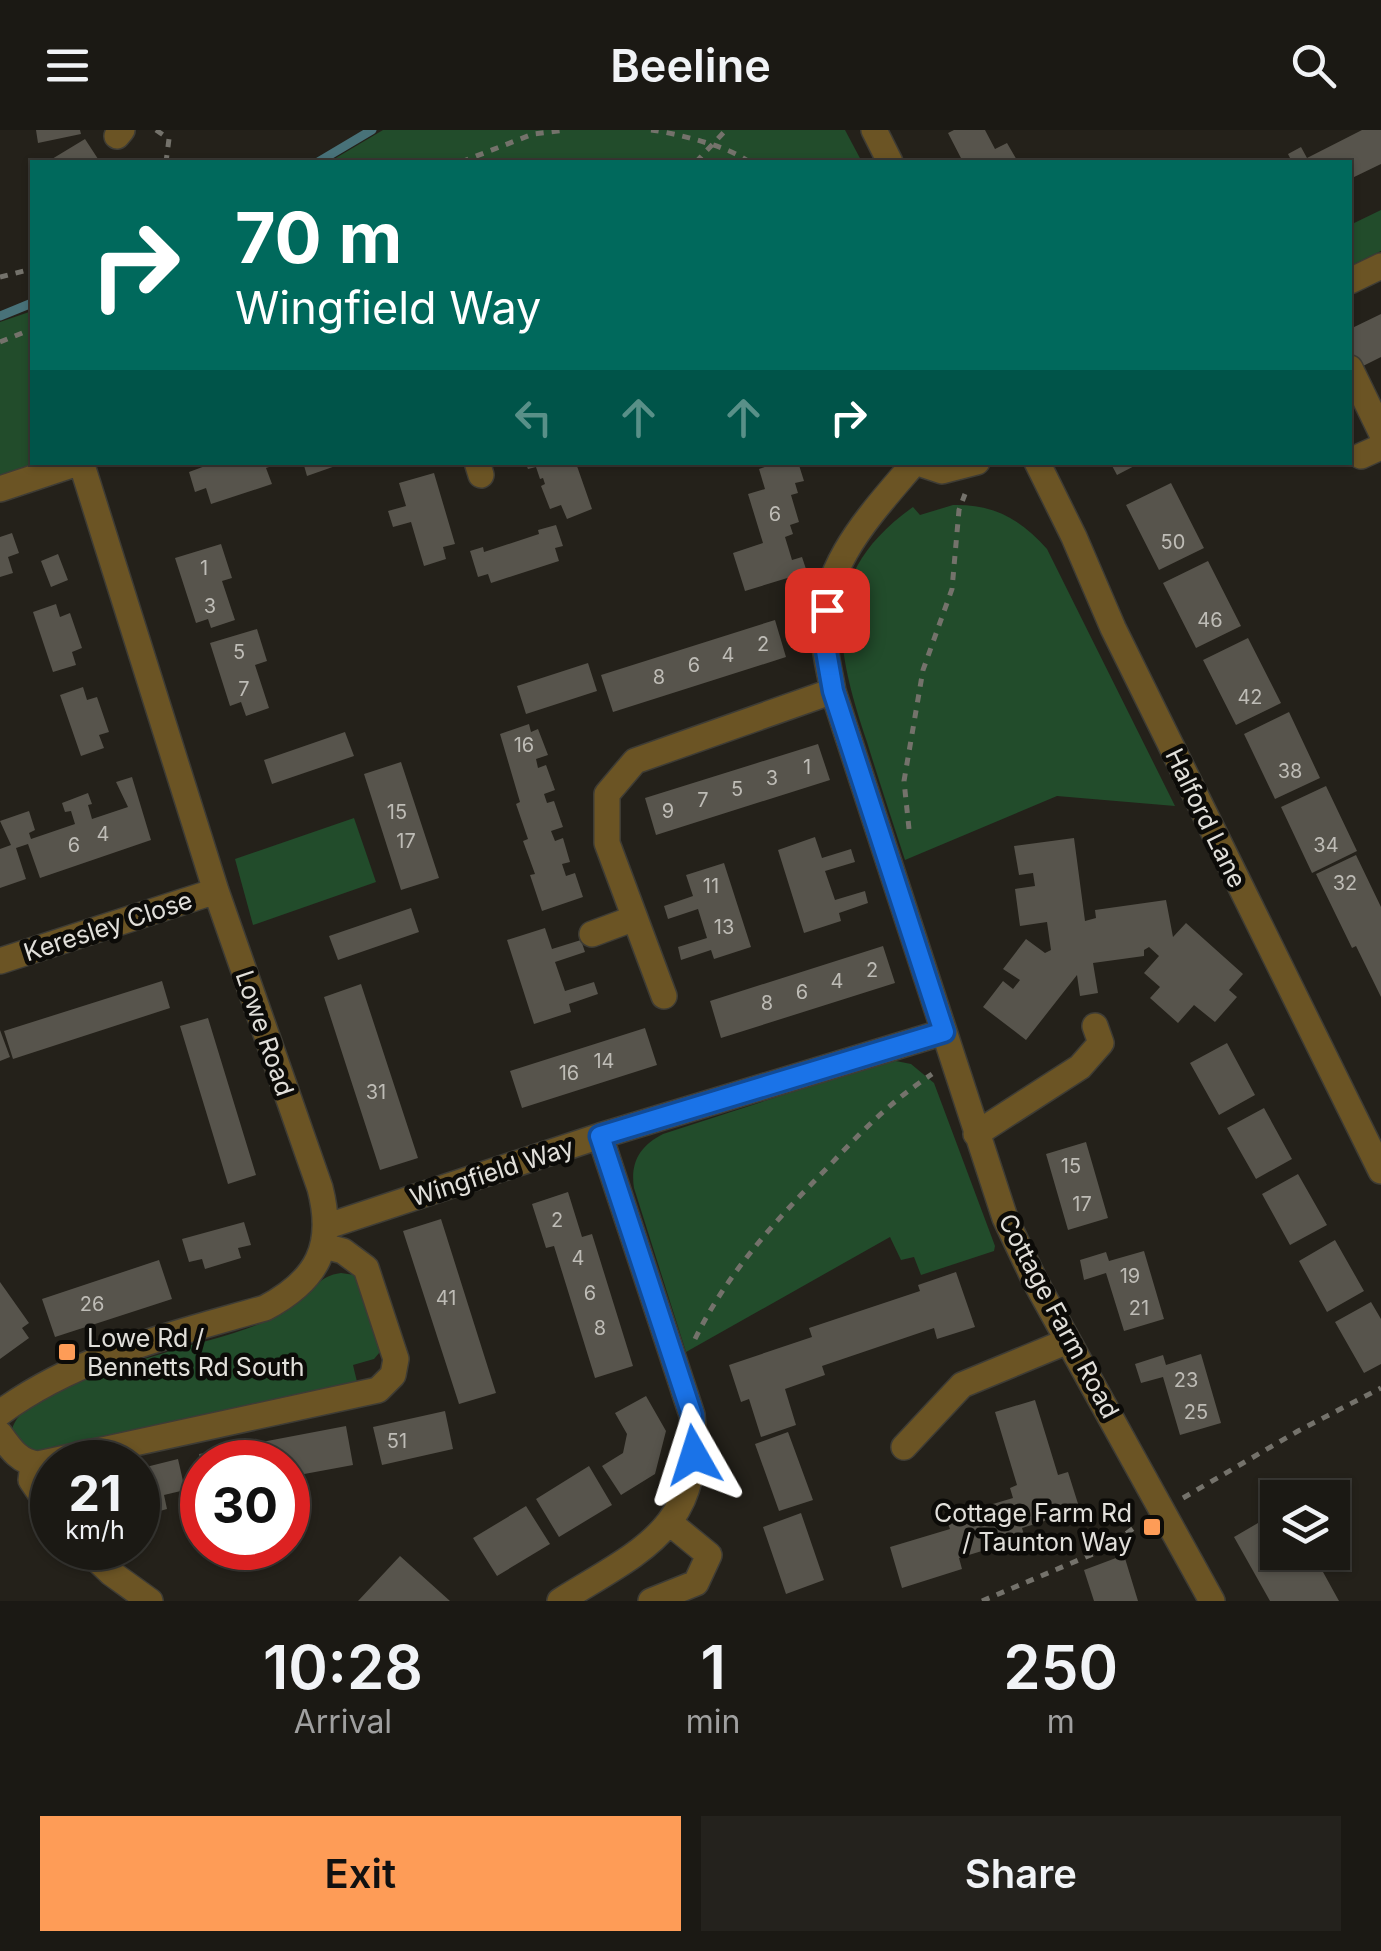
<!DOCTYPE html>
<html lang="en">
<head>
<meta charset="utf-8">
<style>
  body { margin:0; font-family:Inter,sans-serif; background:#24221d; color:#f1f3f6; height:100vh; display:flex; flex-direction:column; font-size:38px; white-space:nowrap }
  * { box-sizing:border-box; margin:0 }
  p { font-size:32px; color:#a0a0a0 }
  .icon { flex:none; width:55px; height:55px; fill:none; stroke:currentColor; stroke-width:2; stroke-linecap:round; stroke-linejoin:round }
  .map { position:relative; height:1471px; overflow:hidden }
  .drawer { display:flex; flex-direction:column; background:#1b1914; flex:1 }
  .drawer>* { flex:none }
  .top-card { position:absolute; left:30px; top:30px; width:1322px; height:305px; border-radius:0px; box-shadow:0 2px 8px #0004,0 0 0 2px #393834; background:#00695c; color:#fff; overflow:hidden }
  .tools { position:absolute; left:1260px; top:1350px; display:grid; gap:20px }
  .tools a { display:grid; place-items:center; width:90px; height:90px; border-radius:0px; background:#1b1914; box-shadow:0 2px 8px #0004,0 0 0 2px #393834; font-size:50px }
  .speed { position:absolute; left:30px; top:1310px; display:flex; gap:20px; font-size:50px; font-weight:700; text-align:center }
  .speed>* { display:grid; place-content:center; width:130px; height:130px; border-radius:50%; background:#1b1914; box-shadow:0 2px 8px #0004,0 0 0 2px #393834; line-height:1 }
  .speed small { font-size:25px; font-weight:400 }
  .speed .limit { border:15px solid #d22; background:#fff; color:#111 }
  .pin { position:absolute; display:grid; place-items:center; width:85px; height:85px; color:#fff; margin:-42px; border-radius:20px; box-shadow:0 5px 15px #0006 }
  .me { position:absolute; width:110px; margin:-55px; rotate:354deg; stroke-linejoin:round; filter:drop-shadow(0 0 8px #0008) }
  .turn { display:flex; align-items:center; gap:35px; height:210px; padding:0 40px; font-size:45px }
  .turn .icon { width:130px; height:130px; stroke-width:2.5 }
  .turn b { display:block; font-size:70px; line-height:85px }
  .lanes { display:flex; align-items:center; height:95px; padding:0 40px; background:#0003; justify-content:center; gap:50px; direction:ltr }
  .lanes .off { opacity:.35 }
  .eta { display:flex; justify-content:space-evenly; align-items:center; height:170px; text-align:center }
  .eta b { font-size:60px; font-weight:600; line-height:70px }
  .button { display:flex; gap:20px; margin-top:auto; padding:20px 40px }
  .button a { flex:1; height:115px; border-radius:0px; background:#fe9c57; color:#111; font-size:40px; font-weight:600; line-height:115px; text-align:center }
  .button a+a { background:#24221d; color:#f1f3f6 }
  header { display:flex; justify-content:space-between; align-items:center; height:130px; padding:0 40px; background:#1b1914; font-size:45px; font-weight:600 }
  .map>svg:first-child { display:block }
</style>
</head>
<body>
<header><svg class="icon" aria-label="menu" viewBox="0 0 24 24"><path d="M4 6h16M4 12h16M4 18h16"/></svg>Beeline<svg class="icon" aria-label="search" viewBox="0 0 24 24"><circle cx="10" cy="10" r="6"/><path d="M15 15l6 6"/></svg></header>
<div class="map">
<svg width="1381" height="1471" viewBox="0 0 1381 1471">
  <rect width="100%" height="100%" fill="#24211a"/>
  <path fill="#224c2b" d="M383 0H845L862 32H329Z
    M1381 80V121L1350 136V95Z
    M32 181V332L42 333 0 346V192Z
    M953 375C993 374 1021 389 1047 419L1175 676 1057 666 905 730C892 690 879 651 867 612 835 516 819 444 913 377L920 385Z
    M354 688 376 752 253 795 235 729Z
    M891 930 911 934 934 953 995 1116 994 1121 921 1145 914 1127 901 1130 890 1107 686 1222 634 1058C630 1032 640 1016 663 1004Z
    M341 1143 355 1145 385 1216 374 1229 353 1235 358 1256 30 1325 12 1300C21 1260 131 1234 167 1222 210 1209 261 1200 298 1173 316 1159 318 1146 341 1143Z"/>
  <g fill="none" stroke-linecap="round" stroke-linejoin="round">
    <path stroke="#487279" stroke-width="9" d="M318 32 372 0
      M0 186 32 173"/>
  </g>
  <path fill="#57544c" d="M36 0H80L81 4 38 13Z
    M954 0H985L995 19 1007 13 1018 32H963L948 3Z
    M1362 0H1381V34L1350 49V32H1292L1288 24 1301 17 1307 28Z
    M85 9 100 32H47Z
    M1381 184V227L1359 238 1350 219V199Z
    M216 332H281V333L266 338 272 354 211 374 206 358 195 362 189 342Z
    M303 332H344V333L307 346Z
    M525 332H584L577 336 592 379 567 389 561 375 550 379 541 356 545 354 543 348 540 349 536 337 528 339Z
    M778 332H798L804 351 795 353 798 363 791 365 799 392 790 395 793 404 785 407 792 430 802 427 807 442 745 461 733 423 763 413 748 364 765 359 759 339Z
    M1110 332H1142L1117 345Z
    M434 343 455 414 443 417 446 429 424 436 411 392 393 397 388 381 406 376 399 353Z
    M1171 353 1204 418 1159 440 1126 375Z
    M556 395 563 416 555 418 559 431 491 453 488 444 478 447 470 421 483 417 484 422 539 404 538 400Z
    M12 403 19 423 8 427 13 443 0 447V407Z
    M221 414 232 448 222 451 235 490 211 498 208 489 196 493 175 428Z
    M58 424 68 450 51 457 41 431Z
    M1208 431 1241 496 1196 518 1163 453Z
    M56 474 60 487 70 483 82 518 72 522 76 535 53 542 33 482Z
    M775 490 786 527 613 582 601 545Z
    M257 499 267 531 255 535 269 578 246 586 241 572 230 576 210 513Z
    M1248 508 1281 573 1236 595 1203 530Z
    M588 533 597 561 526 584 517 556Z
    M83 557 87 570 97 567 109 602 99 605 104 618 81 626 60 565Z
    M1289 582 1320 648 1275 669 1244 604Z
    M529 594 531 602 538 599 548 625 536 629 538 638 546 635 555 660 544 664 547 673 554 671 563 697 551 701 555 711 563 708 570 732 562 734 566 746 575 743 583 767 542 781 530 745 535 744 523 711 528 709 516 674 520 672 500 604Z
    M345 602 354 626 272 654 264 630Z
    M818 614 830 650 656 705 645 668Z
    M401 632 439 748 401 760 364 644Z
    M132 647 151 710 40 748 28 714 16 718 26 749 0 758V719L11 715 0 691 29 681 35 700 29 703 31 709 75 694 71 681 65 682 62 673 88 663 92 674 88 675 92 689 128 677 116 652Z
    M1326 656 1357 721 1312 743 1281 677Z
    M815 707 822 728 851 719 855 732 825 741 835 770 865 761 868 773 839 783 841 791 804 803 778 720Z
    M1074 708 1085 791 1096 788 1095 780 1166 770 1173 807 1186 793 1243 844 1229 860 1237 867 1215 892 1194 875 1178 893 1150 868 1160 857 1144 843 1159 826 1149 817 1144 820V826L1093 833 1098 863 1080 866 1077 845 1026 910 983 877 1003 851 1013 859 1020 850 1003 839 1026 809 1045 823 1051 820 1047 792 1020 796 1015 759 1035 756 1033 743 1019 745 1014 716Z
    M1356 725 1381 777V867L1356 816 1352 818 1316 744Z
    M724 733 751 817 714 829 711 820 681 830 678 817 707 808 698 779 668 789 664 776 693 766 686 745Z
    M411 778 419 802 338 830 329 806Z
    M545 798 552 819 581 810 585 822 555 832 565 861 594 852 598 864 569 874 571 882 534 894 507 810Z
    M883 816 895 853 721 908 710 871Z
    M162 851 170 878 13 929 4 901Z
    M361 854 418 1028 380 1040 324 867Z
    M208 888 256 1045 228 1054 180 896Z
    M645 898 657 935 522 978 510 941Z
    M0 900 10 927 0 931Z
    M1227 913 1255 965 1219 985 1190 933Z
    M1264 978 1292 1029 1256 1049 1227 998Z
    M1086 1012 1108 1088 1068 1100 1046 1024Z
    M1298 1044 1327 1095 1290 1115 1262 1064Z
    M568 1062 582 1107 592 1104 633 1236 595 1248 554 1116 546 1118 532 1074Z
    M441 1089 496 1263 459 1274 403 1101Z
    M244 1092 251 1115 238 1118 241 1128 205 1139 202 1129 189 1132 182 1109Z
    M1335 1110 1364 1161 1327 1182 1299 1131Z
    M1144 1121 1164 1189 1124 1201 1106 1143 1084 1150 1080 1130 1106 1122 1109 1131Z
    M159 1130 172 1169 55 1207 42 1169Z
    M956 1142 975 1197 937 1209 934 1198 822 1236 825 1245 785 1259 796 1295 761 1307 749 1269 741 1272 729 1235 812 1207 809 1198 920 1161 918 1155Z
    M0 1152 29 1193 22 1198 29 1208 0 1229Z
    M1371 1172 1381 1189V1234L1364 1243 1335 1192Z
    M1201 1224 1221 1293 1180 1305 1163 1247 1141 1253 1135 1234 1163 1225 1166 1235Z
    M646 1266 666 1301 655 1344 621 1365 602 1336 623 1323 627 1304 615 1283Z
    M1035 1270 1058 1345 1068 1342 1080 1380 1022 1398 1025 1408 959 1428 962 1439 902 1458 890 1417 950 1399 946 1388 1013 1368 1010 1358 1017 1355 995 1282Z
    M445 1281 453 1319 382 1335 373 1297Z
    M346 1296 353 1335 288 1347V1332H200L199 1324Z
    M788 1302 813 1370 779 1381 755 1314Z
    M178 1329 185 1360 164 1365 167 1379 153 1383 149 1366 138 1368V1339Z
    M589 1336 612 1375 559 1407 536 1369Z
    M526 1376 550 1414 497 1446 473 1408Z
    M801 1383 824 1450 786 1464 763 1397Z
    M1270 1386 1278 1399V1422H1312L1339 1471H1270L1234 1407Z
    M1124 1425 1138 1471H1094L1084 1440Z
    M400 1426 450 1471H358Z"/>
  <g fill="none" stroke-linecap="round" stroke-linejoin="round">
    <g stroke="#3e3c35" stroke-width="28">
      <path id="minor" d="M874 0 890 32
        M117 6 122 0
        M1350 151 1381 136
        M1350 238 1381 302
        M1361 326 1381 317
        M477 332 481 345
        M915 332C873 382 818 437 824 507 825 525 830 543 833 561L1005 1088 1035 1151 1212 1471
        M915 332 942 341 977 332
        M1037 332 1074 407 1113 498 1381 1041
        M0 359 81 332
        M592 804 635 788
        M0 831 216 761
        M664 866 607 713V664L635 631 833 561
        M976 1004 1080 937 1101 913 1095 896
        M328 1096 600 1006 944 902
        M0 1283C77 1226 174 1204 265 1178 318 1150 335 1116 320 1058L216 761 81 332
        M0 1304C10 1318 19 1332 38 1334L378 1260 393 1245 396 1229 366 1138 343 1121 324 1116
        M904 1317 962 1255 1068 1211
        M33 1334 31 1350 52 1381
        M85 1418 111 1443 150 1471
        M560 1471C642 1420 704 1398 692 1285L600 1006
        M651 1471 696 1453 709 1425 670 1393"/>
    </g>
    <path stroke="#74726b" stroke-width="5" stroke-dasharray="8 8" stroke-linecap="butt" d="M156 0 169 9 166 32
      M651 0C675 3 731 17 749 32
      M461 32 533 4 566 0
      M696 32 726 0
      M0 147 32 139
      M0 212 32 199
      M909 699 904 651 923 540 952 459 959 380 965 364
      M695 1209C727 1143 777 1089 828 1037 863 1000 889 973 932 944
      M1183 1368 1298 1301 1381 1258
      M982 1471 1107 1418 1139 1394"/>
    <use href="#minor" stroke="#6b5424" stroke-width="25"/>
  </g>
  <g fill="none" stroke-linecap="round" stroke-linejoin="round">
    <g stroke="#114b97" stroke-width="25">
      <path id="route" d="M694 1325 692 1285 600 1006 944 902 833 561 823 504 827 480"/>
    </g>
    <use href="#route" stroke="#1a73e8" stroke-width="18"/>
  </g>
  <g fill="#fe9c57" stroke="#0c0b08" stroke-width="4">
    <rect x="57" y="1212" width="20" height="20" rx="5"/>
    <rect x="1142" y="1387" width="20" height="20" rx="5"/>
  </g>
  <g text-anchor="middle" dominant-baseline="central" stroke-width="9" stroke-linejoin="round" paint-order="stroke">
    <g font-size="20" fill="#bebcb6">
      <text x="775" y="384">6</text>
      <text x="1173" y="412">50</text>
      <text x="204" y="438">1</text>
      <text x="210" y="476">3</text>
      <text x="1210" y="490">46</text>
      <text x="763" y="514">2</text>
      <text x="239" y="522">5</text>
      <text x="728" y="525">4</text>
      <text x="694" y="535">6</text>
      <text x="659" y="547">8</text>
      <text x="244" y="559">7</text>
      <text x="1250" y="567">42</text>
      <text x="524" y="615">16</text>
      <text x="807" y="637">1</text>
      <text x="1290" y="641">38</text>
      <text x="772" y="648">3</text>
      <text x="737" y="659">5</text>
      <text x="703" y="670">7</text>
      <text x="668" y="681">9</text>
      <text x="397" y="682">15</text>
      <text x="103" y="704">4</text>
      <text x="406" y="711">17</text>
      <text x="74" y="715">6</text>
      <text x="1326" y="715">34</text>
      <text x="1345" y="753">32</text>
      <text x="711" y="756">11</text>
      <text x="724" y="797">13</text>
      <text x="872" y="840">2</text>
      <text x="837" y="851">4</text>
      <text x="802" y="862">6</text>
      <text x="767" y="873">8</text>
      <text x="604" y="931">14</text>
      <text x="569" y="943">16</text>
      <text x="376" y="962">31</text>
      <text x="1071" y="1036">15</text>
      <text x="1082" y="1074">17</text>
      <text x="557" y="1090">2</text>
      <text x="578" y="1128">4</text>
      <text x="1130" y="1146">19</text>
      <text x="590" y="1163">6</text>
      <text x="446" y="1168">41</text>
      <text x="92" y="1174">26</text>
      <text x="1139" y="1178">21</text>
      <text x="600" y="1198">8</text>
      <text x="1186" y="1250">23</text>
      <text x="1196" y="1282">25</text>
      <text x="397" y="1311">51</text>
    </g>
    <g font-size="25" fill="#e1dfda" stroke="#0c0b08">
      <text transform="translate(1206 688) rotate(64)">Halford Lane</text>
      <text transform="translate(108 796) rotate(-18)">Keresley Close</text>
      <text transform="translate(265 903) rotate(71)">Lowe Road</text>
      <text transform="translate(492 1042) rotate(-18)">Wingfield Way</text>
      <text transform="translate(1059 1186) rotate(62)">Cottage Farm Road</text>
    </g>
    <g font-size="25" fill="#e1dfda" stroke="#0c0b08" text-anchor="start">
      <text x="87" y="1208">Lowe Rd /<tspan x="87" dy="29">Bennetts Rd South</tspan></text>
      <text x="1132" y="1383" text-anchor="end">Cottage Farm Rd<tspan x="1132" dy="29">/ Taunton Way</tspan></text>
    </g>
  </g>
</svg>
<div class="tools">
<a><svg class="icon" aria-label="layers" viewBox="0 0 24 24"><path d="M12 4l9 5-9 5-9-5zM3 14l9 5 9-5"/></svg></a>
</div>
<div class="speed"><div>21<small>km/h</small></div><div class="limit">30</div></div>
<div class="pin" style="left:827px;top:480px;background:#d93025"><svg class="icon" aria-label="arrive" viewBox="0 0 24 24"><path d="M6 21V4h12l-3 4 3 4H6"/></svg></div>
<svg class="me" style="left:694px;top:1325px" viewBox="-20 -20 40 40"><path d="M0-17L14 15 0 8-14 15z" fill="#1a73e8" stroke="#fff" stroke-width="4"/></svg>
<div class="top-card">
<div class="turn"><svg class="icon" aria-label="right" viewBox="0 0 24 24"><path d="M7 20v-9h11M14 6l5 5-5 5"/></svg><div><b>70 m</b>Wingfield Way</div></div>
<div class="lanes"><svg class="icon off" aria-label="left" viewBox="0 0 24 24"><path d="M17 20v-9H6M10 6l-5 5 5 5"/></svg><svg class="icon off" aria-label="ahead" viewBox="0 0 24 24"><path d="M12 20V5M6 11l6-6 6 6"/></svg><svg class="icon off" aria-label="ahead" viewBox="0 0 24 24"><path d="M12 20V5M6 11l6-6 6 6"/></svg><svg class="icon" aria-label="right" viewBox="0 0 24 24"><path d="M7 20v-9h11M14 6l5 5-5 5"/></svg></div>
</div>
</div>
<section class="drawer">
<div class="eta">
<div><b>10:28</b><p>Arrival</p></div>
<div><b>1</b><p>min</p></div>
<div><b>250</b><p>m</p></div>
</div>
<div class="button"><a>Exit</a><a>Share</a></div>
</section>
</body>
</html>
